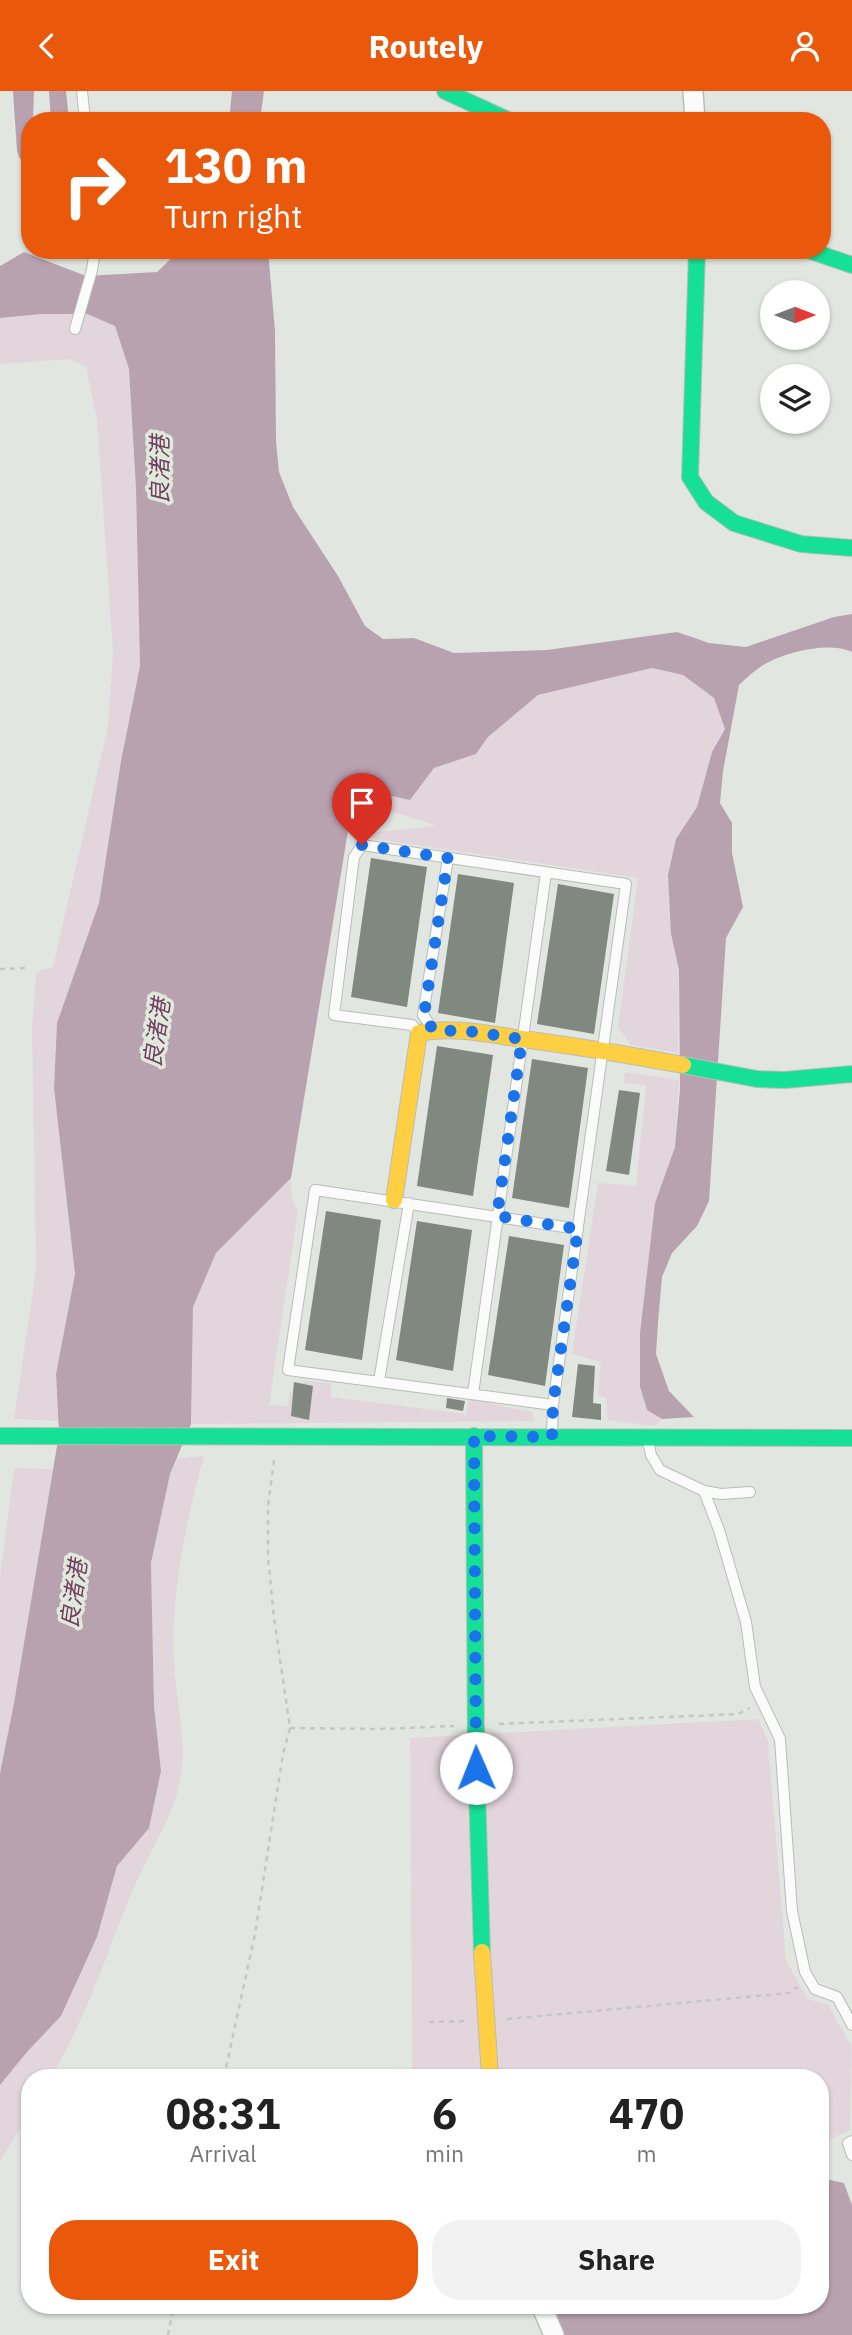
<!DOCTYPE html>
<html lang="en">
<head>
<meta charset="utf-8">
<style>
  body { margin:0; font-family:"IBM Plex Sans","Noto Sans SC",sans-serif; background:#f2f2f2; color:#222; height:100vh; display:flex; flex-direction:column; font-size:26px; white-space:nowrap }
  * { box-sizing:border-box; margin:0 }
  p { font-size:23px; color:#767676 }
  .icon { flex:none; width:38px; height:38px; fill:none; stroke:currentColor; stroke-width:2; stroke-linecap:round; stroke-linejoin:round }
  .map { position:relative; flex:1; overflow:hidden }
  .panel { position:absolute; left:21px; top:1978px; width:808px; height:245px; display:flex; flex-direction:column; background:#fff; border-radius:28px; box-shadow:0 2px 5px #0004 }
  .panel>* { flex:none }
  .banner { position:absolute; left:21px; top:21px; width:810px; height:147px; border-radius:28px; box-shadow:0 2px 5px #0004; background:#ea580c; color:#fff; overflow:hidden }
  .needle { width:46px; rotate:90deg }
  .controls { position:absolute; left:760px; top:189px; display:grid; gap:14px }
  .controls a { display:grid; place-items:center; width:70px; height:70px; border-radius:50%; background:#fff; box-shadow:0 2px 5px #0004; font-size:35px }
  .pin { position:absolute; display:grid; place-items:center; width:60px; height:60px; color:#fff; margin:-72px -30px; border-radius:50% 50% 50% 0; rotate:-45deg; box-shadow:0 0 7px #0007 }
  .pin .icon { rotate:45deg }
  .me { position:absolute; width:77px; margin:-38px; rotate:359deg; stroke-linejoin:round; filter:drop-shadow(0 0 5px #0008) }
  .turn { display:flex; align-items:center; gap:24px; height:147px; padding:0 28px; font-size:32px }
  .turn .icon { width:91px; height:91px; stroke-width:2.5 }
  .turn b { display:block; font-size:49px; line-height:60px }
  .eta { display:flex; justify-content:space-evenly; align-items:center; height:119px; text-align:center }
  .eta b { font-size:42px; font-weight:800; line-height:49px }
  .primary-button { display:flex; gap:14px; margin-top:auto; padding:14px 28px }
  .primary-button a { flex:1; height:80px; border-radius:28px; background:#ea580c; color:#fff; font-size:28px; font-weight:800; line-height:80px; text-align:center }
  .primary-button a+a { background:#f2f2f2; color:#222 }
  header { display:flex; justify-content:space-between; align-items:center; height:91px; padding:0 28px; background:#ea580c; color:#fff; font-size:32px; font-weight:800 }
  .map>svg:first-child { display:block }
</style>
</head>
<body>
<header><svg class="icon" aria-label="back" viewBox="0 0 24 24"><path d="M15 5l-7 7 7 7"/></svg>Routely<svg class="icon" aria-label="person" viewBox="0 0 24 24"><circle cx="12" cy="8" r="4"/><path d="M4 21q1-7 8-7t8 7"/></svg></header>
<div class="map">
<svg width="852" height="2244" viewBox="0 0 852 2244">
  <rect width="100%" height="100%" fill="#e1e7e0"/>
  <path fill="#e2d6dc" d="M42 223H87L115 235 129 278 136 398 140 575 121 670 99 812 57 932 54 997 75 1183 56 1283 58 1330 14 1328 36 1179 32 939 36 881 53 876 108 635 113 562 97 329 86 276 70 268 0 273V227Z
    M652 577 683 584 714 607 725 638 712 661 697 716 676 748 671 843 679 879 678 962 631 954 618 936 638 787 347 744 437 735 353 708 355 697 410 709 434 677 476 663 488 646 538 604Z
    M625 981 679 989 675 1056 655 1112 640 1242V1296L647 1319 662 1328 655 1335 608 1329 606 1307 598 1304 601 1271 572 1263 598 1092 636 1095 646 994 624 992Z
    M291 1087 292 1108 298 1120 269 1314 288 1315 290 1301 306 1290 331 1292V1306L466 1323 469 1308 532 1321 534 1330 191 1333 193 1216 216 1162Z
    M204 1365C186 1432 171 1500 174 1569 175 1607 187 1646 181 1685 175 1724 151 1757 136 1792 108 1857 88 1925 51 1986H30V2022L0 2070V1994L27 1961 97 1846 117 1775 149 1736 161 1680 154 1615 151 1472 170 1383 177 1367Z
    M14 1377 53 1378 14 1612 0 1682V1486Z
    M758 1628 768 1650 786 1869 808 1908 828 1914 852 1956 850 2039 821 2053V1986H412L410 1647Z"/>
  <path fill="#b9a2b0" d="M13 0H34L33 30H30V69L20 68 17 60Z
    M49 0H66L69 30H51Z
    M232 0H264L260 30H229Z
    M180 159H268L275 240 276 350 279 381 293 416 338 485 365 535 383 548 414 547 454 562 547 559 677 541 709 552 746 556 834 526 852 523V561C830 550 786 561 765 573 756 578 747 587 739 594L723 680 720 712 732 732V762L743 816 726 847 709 1110 697 1135 672 1162 662 1186 658 1231 656 1263 669 1300 694 1326 662 1328 647 1319 640 1296V1242L655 1112 675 1056 680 998 679 879 671 843 668 784 676 748 697 716 712 661 725 638 714 607 683 584 652 577 538 604 488 646 476 663 434 677 410 709 355 697 291 1087 216 1162 193 1216 191 1333 170 1383 151 1472 154 1615 161 1680 149 1737 117 1775 97 1846 61 1925 27 1961 0 1994V1682L14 1612 59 1343 56 1283 75 1183 54 997 57 932 99 812 121 670 140 575 136 398 129 278 115 235 87 223H42L0 227V175L24 161 86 185 157 181Z
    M821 2087 844 2092 852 2114V2244H560L557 2222 571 2214H821Z"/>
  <path fill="#818880" d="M371 767 427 776 407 916 351 906Z
    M458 783 514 792 495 932 438 922Z
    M558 793 614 803 594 943 537 933Z
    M437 955 493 964 473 1105 417 1095Z
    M532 968 588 977 569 1117 512 1107Z
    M619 999 640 1002 629 1084 606 1080Z
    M326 1120 381 1129 362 1269 305 1259Z
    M417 1130 472 1139 453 1280 396 1269Z
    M509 1145 564 1154 545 1295 488 1284Z
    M578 1273 595 1275 593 1312 601 1313V1329L572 1326Z
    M294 1291 313 1295 309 1329 291 1325Z
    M447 1307 465 1310 463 1320 446 1317Z"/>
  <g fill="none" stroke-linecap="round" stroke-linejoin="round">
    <g stroke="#b8bdb7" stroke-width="12">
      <path id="lane" d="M82 0 85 30
        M75 238 92 179 95 159
        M432 937 423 924 448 767
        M417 940 412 934 334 924 354 766 362 754 626 793 553 1314 552 1345
        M379 1290 409 1112
        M473 1303 546 782
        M553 1314 288 1279 315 1099 578 1138
        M648 1350 651 1364 660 1379 704 1400 721 1403 750 1401
        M704 1400 719 1439 746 1531 755 1596 780 1648 792 1820 805 1881 815 1898 837 1906 852 1934
        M852 2050 848 2052 852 2064"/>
    </g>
    <g stroke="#b8bdb7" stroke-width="22">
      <path id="street" d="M693 0 695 30
        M541 2214 554 2244"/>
    </g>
    <g stroke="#b8bdb7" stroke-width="18">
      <path id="fast" d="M445 0 510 30
        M697 159 690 386 706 411 734 432 801 453 852 457
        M808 159 852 174
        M683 974 757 988 785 989 852 983
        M0 1345 852 1347
        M474 1345 476 1666 482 1861"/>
    </g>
    <g stroke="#b8bdb7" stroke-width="18">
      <path id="slow" d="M394 1109 419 942C452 935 488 943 522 948 576 955 629 964 683 974
        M482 1861 490 1986"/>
    </g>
    <path stroke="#c5c7c5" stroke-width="2.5" stroke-dasharray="5 5" stroke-linecap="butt" d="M0 878 27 877
      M499 1633 738 1623 750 1617
      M290 1637 381 1638 454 1635
      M507 1928 789 1902 798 1896
      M429 1931 465 1930
      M224 1986 255 1843 283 1663 290 1637 274 1527 268 1465V1415L274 1369
      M168 2244 174 2214"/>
    <use href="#lane" stroke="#fafbfa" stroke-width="10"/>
    <use href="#street" stroke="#fafbfa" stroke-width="19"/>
    <use href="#fast" stroke="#16e098" stroke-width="16"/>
    <use href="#slow" stroke="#ffcf43" stroke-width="16"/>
  </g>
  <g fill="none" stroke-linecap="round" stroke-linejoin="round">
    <path stroke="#1a73e8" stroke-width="12" stroke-dasharray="0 21.6" d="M362 754 448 767 424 924 433 939 475 941 522 948 497 1125 578 1138 553 1314 552 1346 474 1345 476 1677"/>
  </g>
  <g text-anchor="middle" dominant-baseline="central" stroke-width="7" stroke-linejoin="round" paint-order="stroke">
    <g font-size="23" font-style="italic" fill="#734062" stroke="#dfeadd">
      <text transform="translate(159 379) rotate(-90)">良渚港</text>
      <text transform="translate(156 942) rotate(-82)">良渚港</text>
      <text transform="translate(73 1503) rotate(-82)">良渚港</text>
    </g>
  </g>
</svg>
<div class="controls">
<a><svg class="needle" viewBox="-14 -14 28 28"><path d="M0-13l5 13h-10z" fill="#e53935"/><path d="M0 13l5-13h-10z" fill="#767676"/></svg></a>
<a><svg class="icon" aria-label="layers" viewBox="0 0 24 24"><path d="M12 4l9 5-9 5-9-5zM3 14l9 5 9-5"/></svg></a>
</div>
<div class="pin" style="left:362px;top:754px;background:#d93025"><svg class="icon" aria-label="arrive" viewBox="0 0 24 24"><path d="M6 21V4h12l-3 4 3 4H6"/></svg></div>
<svg class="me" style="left:476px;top:1677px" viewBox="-20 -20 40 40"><circle r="19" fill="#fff"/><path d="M0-13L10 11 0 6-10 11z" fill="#1a73e8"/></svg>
<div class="banner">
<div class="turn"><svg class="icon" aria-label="right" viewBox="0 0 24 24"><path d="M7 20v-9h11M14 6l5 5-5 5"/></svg><div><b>130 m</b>Turn right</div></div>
</div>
<section class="panel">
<div class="eta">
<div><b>08:31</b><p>Arrival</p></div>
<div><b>6</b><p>min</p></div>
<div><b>470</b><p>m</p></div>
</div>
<div class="primary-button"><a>Exit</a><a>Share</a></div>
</section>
</div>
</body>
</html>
